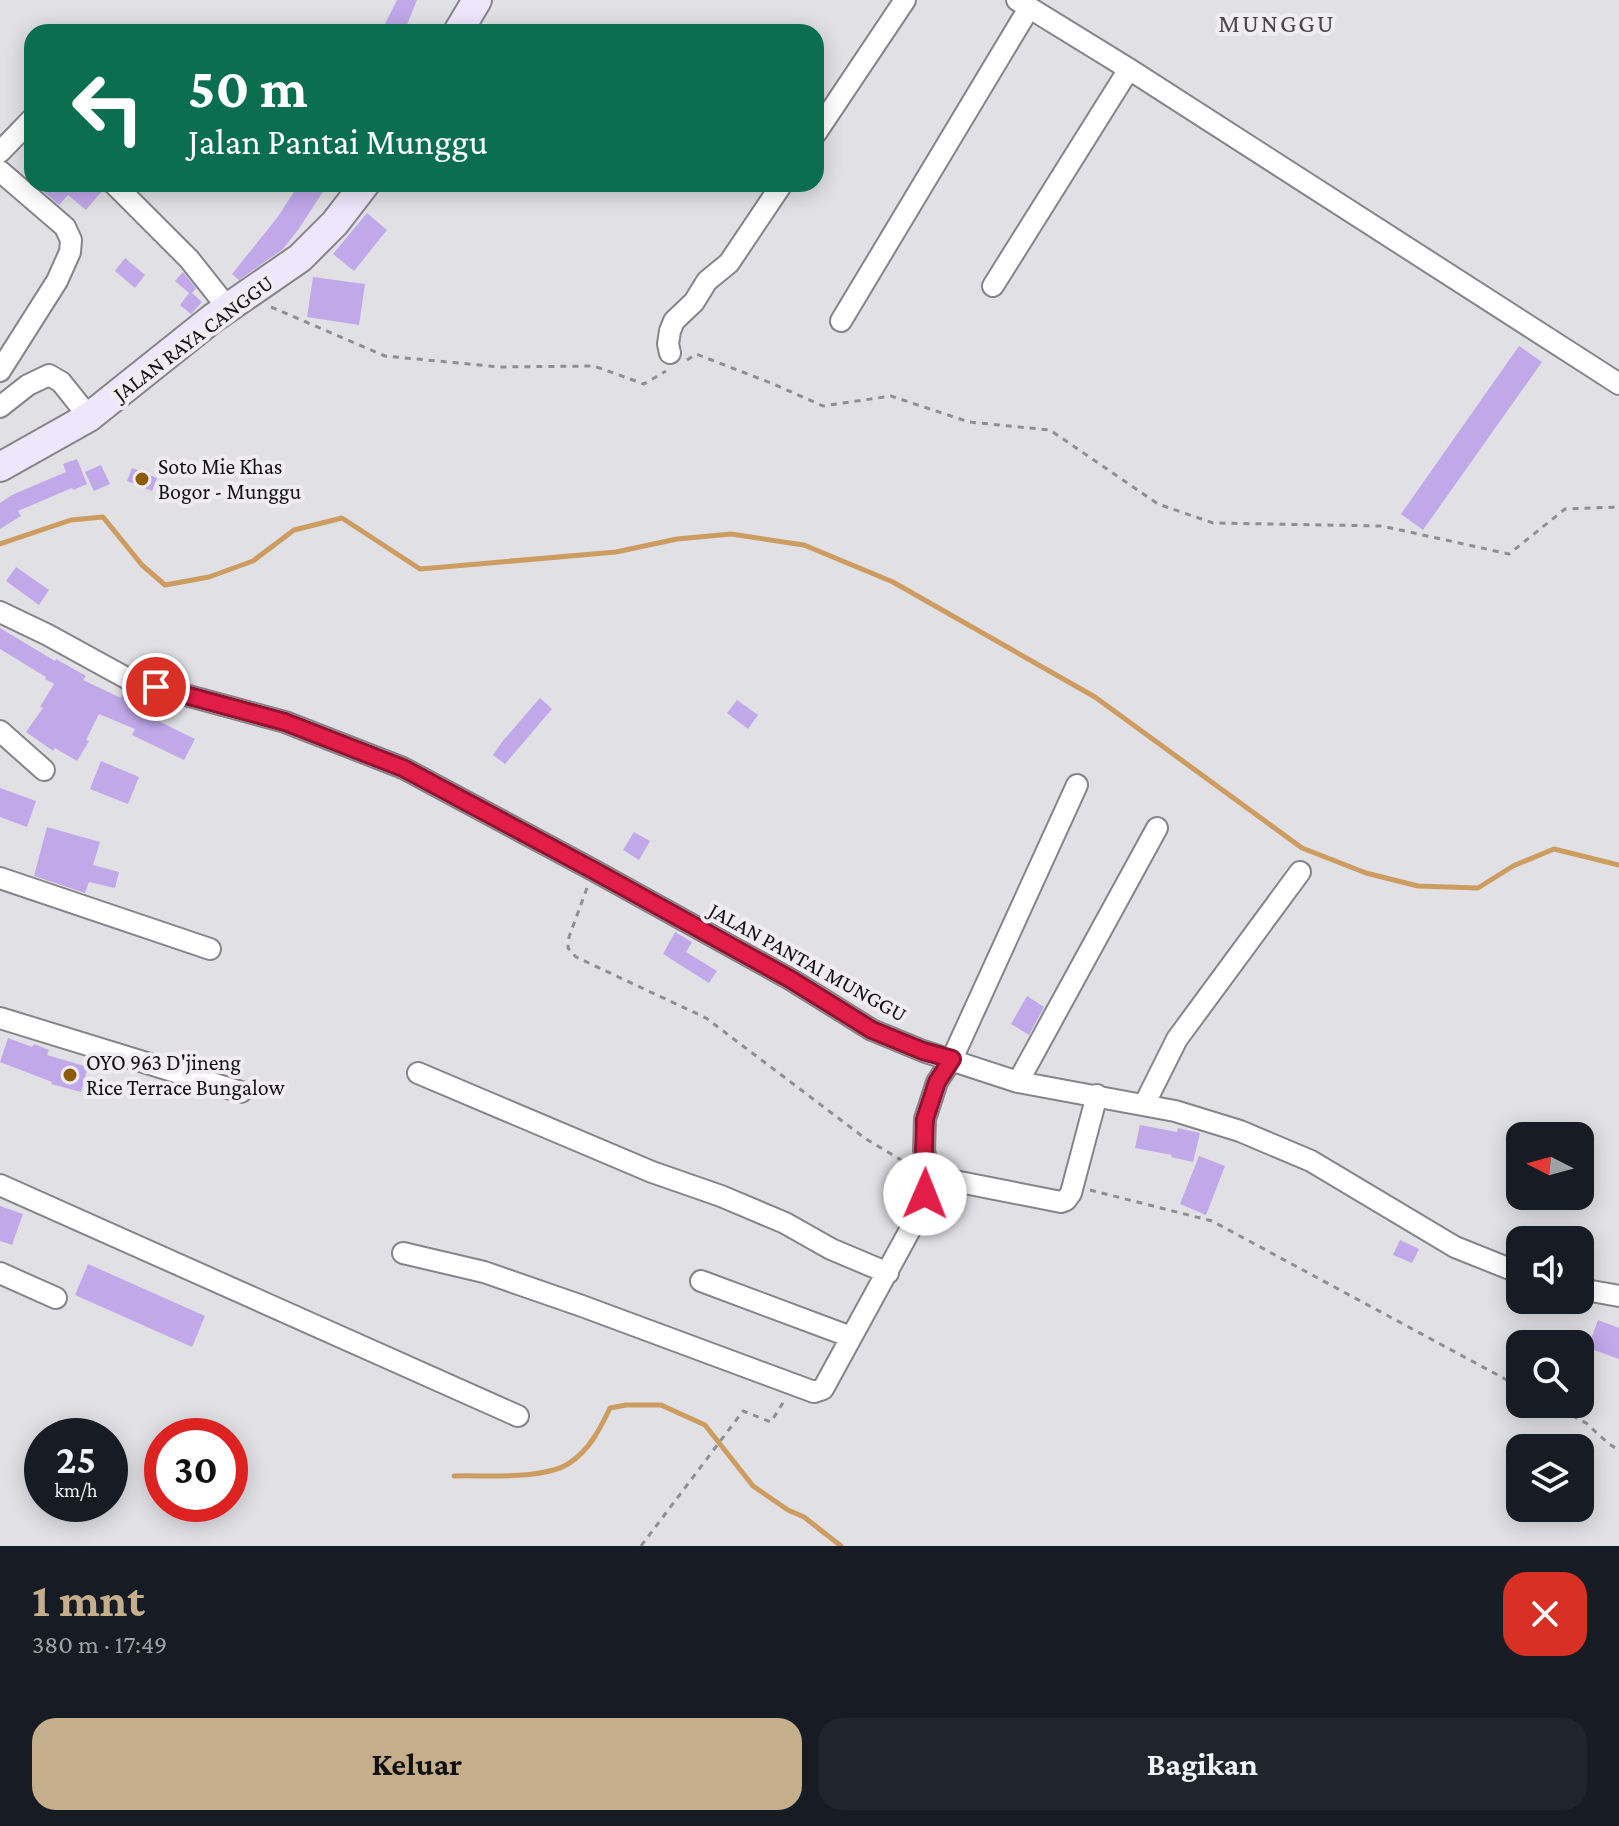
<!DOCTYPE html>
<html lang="id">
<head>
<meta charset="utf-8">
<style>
  body { margin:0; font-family:"Crimson Pro",serif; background:#20242c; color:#f1f3f6; height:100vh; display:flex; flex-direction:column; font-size:30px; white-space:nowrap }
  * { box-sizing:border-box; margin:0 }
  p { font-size:26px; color:#9ea1a6 }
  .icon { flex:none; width:44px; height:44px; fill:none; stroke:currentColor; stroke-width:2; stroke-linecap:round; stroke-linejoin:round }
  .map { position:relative; height:1546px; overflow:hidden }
  .details { display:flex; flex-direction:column; background:#171b24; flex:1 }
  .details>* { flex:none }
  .banner { position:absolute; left:24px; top:24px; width:800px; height:168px; border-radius:24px; box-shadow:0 4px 20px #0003; background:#0b6e4f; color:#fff; overflow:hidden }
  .needle { width:52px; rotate:276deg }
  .tools { position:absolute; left:1506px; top:1122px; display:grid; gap:16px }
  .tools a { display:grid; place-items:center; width:88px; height:88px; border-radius:16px; background:#171b24; box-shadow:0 4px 20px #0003; font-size:40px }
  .speed { position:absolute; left:24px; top:1418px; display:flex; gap:16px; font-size:40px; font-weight:700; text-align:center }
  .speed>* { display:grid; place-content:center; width:104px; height:104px; border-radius:50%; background:#171b24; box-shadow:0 4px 20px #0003; line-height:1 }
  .speed small { font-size:20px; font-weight:400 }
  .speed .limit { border:12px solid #d22; background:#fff; color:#111 }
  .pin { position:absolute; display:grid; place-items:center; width:68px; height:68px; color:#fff; margin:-34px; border:4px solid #fff; border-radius:50%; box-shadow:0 2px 8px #0007 }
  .me { position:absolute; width:88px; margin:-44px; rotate:1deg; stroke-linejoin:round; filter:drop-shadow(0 0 6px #0008) }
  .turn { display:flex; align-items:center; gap:28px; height:168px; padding:0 32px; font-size:36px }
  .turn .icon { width:104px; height:104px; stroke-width:2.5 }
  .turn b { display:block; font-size:56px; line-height:68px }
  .round { display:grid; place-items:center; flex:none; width:84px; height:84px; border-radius:24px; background:#20242c }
  .overview { display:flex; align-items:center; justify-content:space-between; height:136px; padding:0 32px }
  h1 { font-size:48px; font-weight:700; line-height:60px; color:#c4ae8b }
  .button { display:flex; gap:16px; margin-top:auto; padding:16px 32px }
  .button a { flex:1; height:92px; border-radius:24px; background:#c4ae8b; color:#111; font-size:32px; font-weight:700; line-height:92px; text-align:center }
  .button a+a { background:#20242c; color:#f1f3f6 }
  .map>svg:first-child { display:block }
</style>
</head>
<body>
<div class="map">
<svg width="1619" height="1546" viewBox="0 0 1619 1546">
  <rect width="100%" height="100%" fill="#e1e0e5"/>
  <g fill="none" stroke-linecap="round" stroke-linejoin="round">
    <path stroke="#cc9c61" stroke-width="5" d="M0 544 71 520 103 517 142 565 165 585 209 577 253 561 294 530 342 518 420 569 616 552 677 539 731 534 804 545 893 582 1095 697 1302 848 1366 873 1418 886 1478 888 1513 866 1554 849 1619 865
      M454 1476C486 1475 541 1480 568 1464 589 1451 600 1429 610 1408L626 1405H661L705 1425 753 1486 788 1510 804 1517 841 1546"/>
  </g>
  <path fill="#c1a8e9" d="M397 0H417L404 32H381Z
    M35 184H101L103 190 86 210 68 195 59 205Z
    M299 184H328L298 230 283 249 239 280 232 274 277 218Z
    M367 213 387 230 354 271 333 254Z
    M125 258 145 275 135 288 115 271Z
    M183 272 196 288 192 293 202 302 191 314 180 305 189 293 175 281Z
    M313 277 365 284 359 325 307 317Z
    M1519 346 1542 362 1423 530 1401 514Z
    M77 459 87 484 73 490 72 488 18 511 21 516 0 529V503L12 495 66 472 63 464Z
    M101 465 110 484 94 491 85 472Z
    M132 468 157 478 152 491 127 481Z
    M16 567 49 590 39 605 6 581Z
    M0 628 55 661 56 659 86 676 83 680 121 698 122 695 144 704 140 712 195 739 184 760 132 735 135 729 99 714 86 740 89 741 77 761 55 748 53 751 26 732 43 708 40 707 54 684 45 679 46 677 0 649Z
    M540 698 552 709 505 764 493 755 502 742Z
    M737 700 758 715 748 729 727 713Z
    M101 761 139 777 128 804 90 789Z
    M0 788 36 801 27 827 0 817Z
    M47 827 100 842 93 865 119 872 115 888 89 882 85 893 34 876Z
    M634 832 650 841 639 860 623 850Z
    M675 932 692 942 686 952 717 971 709 983 663 954Z
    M1027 996 1044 1007 1029 1035 1011 1024Z
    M8 1038 32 1047 34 1044 49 1050 47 1055 88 1067 81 1092 51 1084 52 1082 0 1062Z
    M1140 1125 1177 1132 1178 1128 1200 1133 1193 1162 1171 1157 1172 1155 1135 1148Z
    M1199 1156 1225 1166 1206 1215 1180 1204Z
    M0 1206 23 1214 12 1245 0 1241Z
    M1400 1240 1419 1249 1412 1263 1393 1255Z
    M88 1264 205 1316 192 1347 75 1295Z
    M1598 1320 1619 1328V1359L1588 1348Z"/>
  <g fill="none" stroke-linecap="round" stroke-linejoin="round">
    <g stroke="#858489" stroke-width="24">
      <path id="minor" d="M1017 0 1129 69 1619 384
        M816 133 905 0
        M0 152 32 119
        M0 171 65 227 71 240 70 252 57 281 0 371
        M114 184 189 259 227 307
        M993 286 1129 69
        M841 321 1029 8
        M670 353 668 344 670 331 674 321 694 302 707 281 729 263 782 184
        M0 407 28 385 49 375 61 382 89 417
        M0 612 48 635 130 680 285 722 403 768 593 870 790 979 872 1030 923 1051 1018 1082 1175 1111 1240 1131 1311 1161 1455 1247 1520 1273
        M0 731 44 770
        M0 878 210 949
        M0 1018 241 1092
        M418 1073 652 1172 721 1196 785 1223 831 1249 888 1273
        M1018 1082 1157 828
        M1144 1105 1177 1039 1300 872
        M929 1176 1061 1202 1066 1200 1071 1193 1097 1095
        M0 1185 518 1416
        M403 1253 484 1272 582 1306 814 1392 823 1389 916 1219 929 1176 924 1150 925 1119 937 1082 952 1059 1077 785
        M0 1273 56 1298
        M701 1281 851 1337
        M1580 1289 1619 1296"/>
    </g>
    <g stroke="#858489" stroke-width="32">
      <path id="secondary" d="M458 32 477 0
        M0 467 89 417 213 318 300 258 335 223 365 184"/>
    </g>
    <path stroke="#8f8f92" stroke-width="3" stroke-dasharray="6 6" stroke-linecap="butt" d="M271 307 385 356 500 367 594 366 644 384 666 371
      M687 360 696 354 771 383 823 406 891 396 969 422 1050 430 1158 504 1213 523 1382 526 1509 554 1565 509 1619 507
      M587 888 569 937 568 948 576 957 706 1018 866 1139 908 1164
      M1090 1190 1212 1221 1520 1387
      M1551 1404 1586 1423 1609 1444 1619 1450
      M641 1546 743 1411 771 1422 784 1401"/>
    <use href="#minor" stroke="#fff" stroke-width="20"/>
    <use href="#secondary" stroke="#eee6fb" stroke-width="28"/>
  </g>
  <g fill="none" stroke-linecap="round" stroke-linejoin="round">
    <g stroke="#92132f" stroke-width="20">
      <path id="route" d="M156 687 285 722 403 768 593 870 790 979 872 1030 923 1051 952 1059 937 1082 925 1119 924 1150 929 1176 925 1194"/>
    </g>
    <use href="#route" stroke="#e11d48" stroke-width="14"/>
  </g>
  <g fill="#8d5a08" stroke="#efedf2" stroke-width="3">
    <circle cx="142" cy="479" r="8"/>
    <circle cx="70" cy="1075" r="8"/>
  </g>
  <g text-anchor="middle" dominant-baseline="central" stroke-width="8" stroke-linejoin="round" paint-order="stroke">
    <g font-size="22" fill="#121213" stroke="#efedf2">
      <text transform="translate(193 338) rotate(-37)">JALAN RAYA CANGGU</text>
      <text transform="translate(808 962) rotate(29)">JALAN PANTAI MUNGGU</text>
    </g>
    <g font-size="22" fill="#121213" stroke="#efedf2" text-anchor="start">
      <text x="158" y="466">Soto Mie Khas<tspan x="158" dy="25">Bogor - Munggu</tspan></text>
      <text x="86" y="1062">OYO 963 D'jineng<tspan x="86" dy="25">Rice Terrace Bungalow</tspan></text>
    </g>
    <g font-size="26" letter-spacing="2" fill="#49474b" stroke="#efedf2">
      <text x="1277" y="23">MUNGGU</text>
    </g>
  </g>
</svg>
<div class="tools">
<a><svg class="needle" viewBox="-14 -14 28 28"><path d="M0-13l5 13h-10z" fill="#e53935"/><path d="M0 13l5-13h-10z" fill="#9ea1a6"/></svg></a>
<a><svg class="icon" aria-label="sound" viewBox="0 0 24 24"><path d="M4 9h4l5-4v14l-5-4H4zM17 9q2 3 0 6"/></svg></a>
<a><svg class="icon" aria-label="search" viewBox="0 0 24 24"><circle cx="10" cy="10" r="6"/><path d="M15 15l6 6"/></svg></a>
<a><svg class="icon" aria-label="layers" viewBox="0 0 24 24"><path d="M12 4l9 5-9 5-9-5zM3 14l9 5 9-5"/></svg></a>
</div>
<div class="speed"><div>25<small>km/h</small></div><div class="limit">30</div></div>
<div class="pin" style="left:156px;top:687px;background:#d93025"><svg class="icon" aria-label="arrive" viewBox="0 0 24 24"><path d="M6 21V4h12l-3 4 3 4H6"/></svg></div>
<svg class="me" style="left:925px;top:1194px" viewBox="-20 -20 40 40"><circle r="19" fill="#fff"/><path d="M0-13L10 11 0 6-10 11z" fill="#e11d48"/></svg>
<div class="banner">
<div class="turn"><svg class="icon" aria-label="left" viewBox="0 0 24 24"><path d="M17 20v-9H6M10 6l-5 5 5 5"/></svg><div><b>50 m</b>Jalan Pantai Munggu</div></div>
</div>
</div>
<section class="details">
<div class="overview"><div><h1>1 mnt</h1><p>380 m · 17:49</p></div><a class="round" style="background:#d93025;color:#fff"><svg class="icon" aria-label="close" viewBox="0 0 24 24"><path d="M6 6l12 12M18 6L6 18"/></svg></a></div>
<div class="button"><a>Keluar</a><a>Bagikan</a></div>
</section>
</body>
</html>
